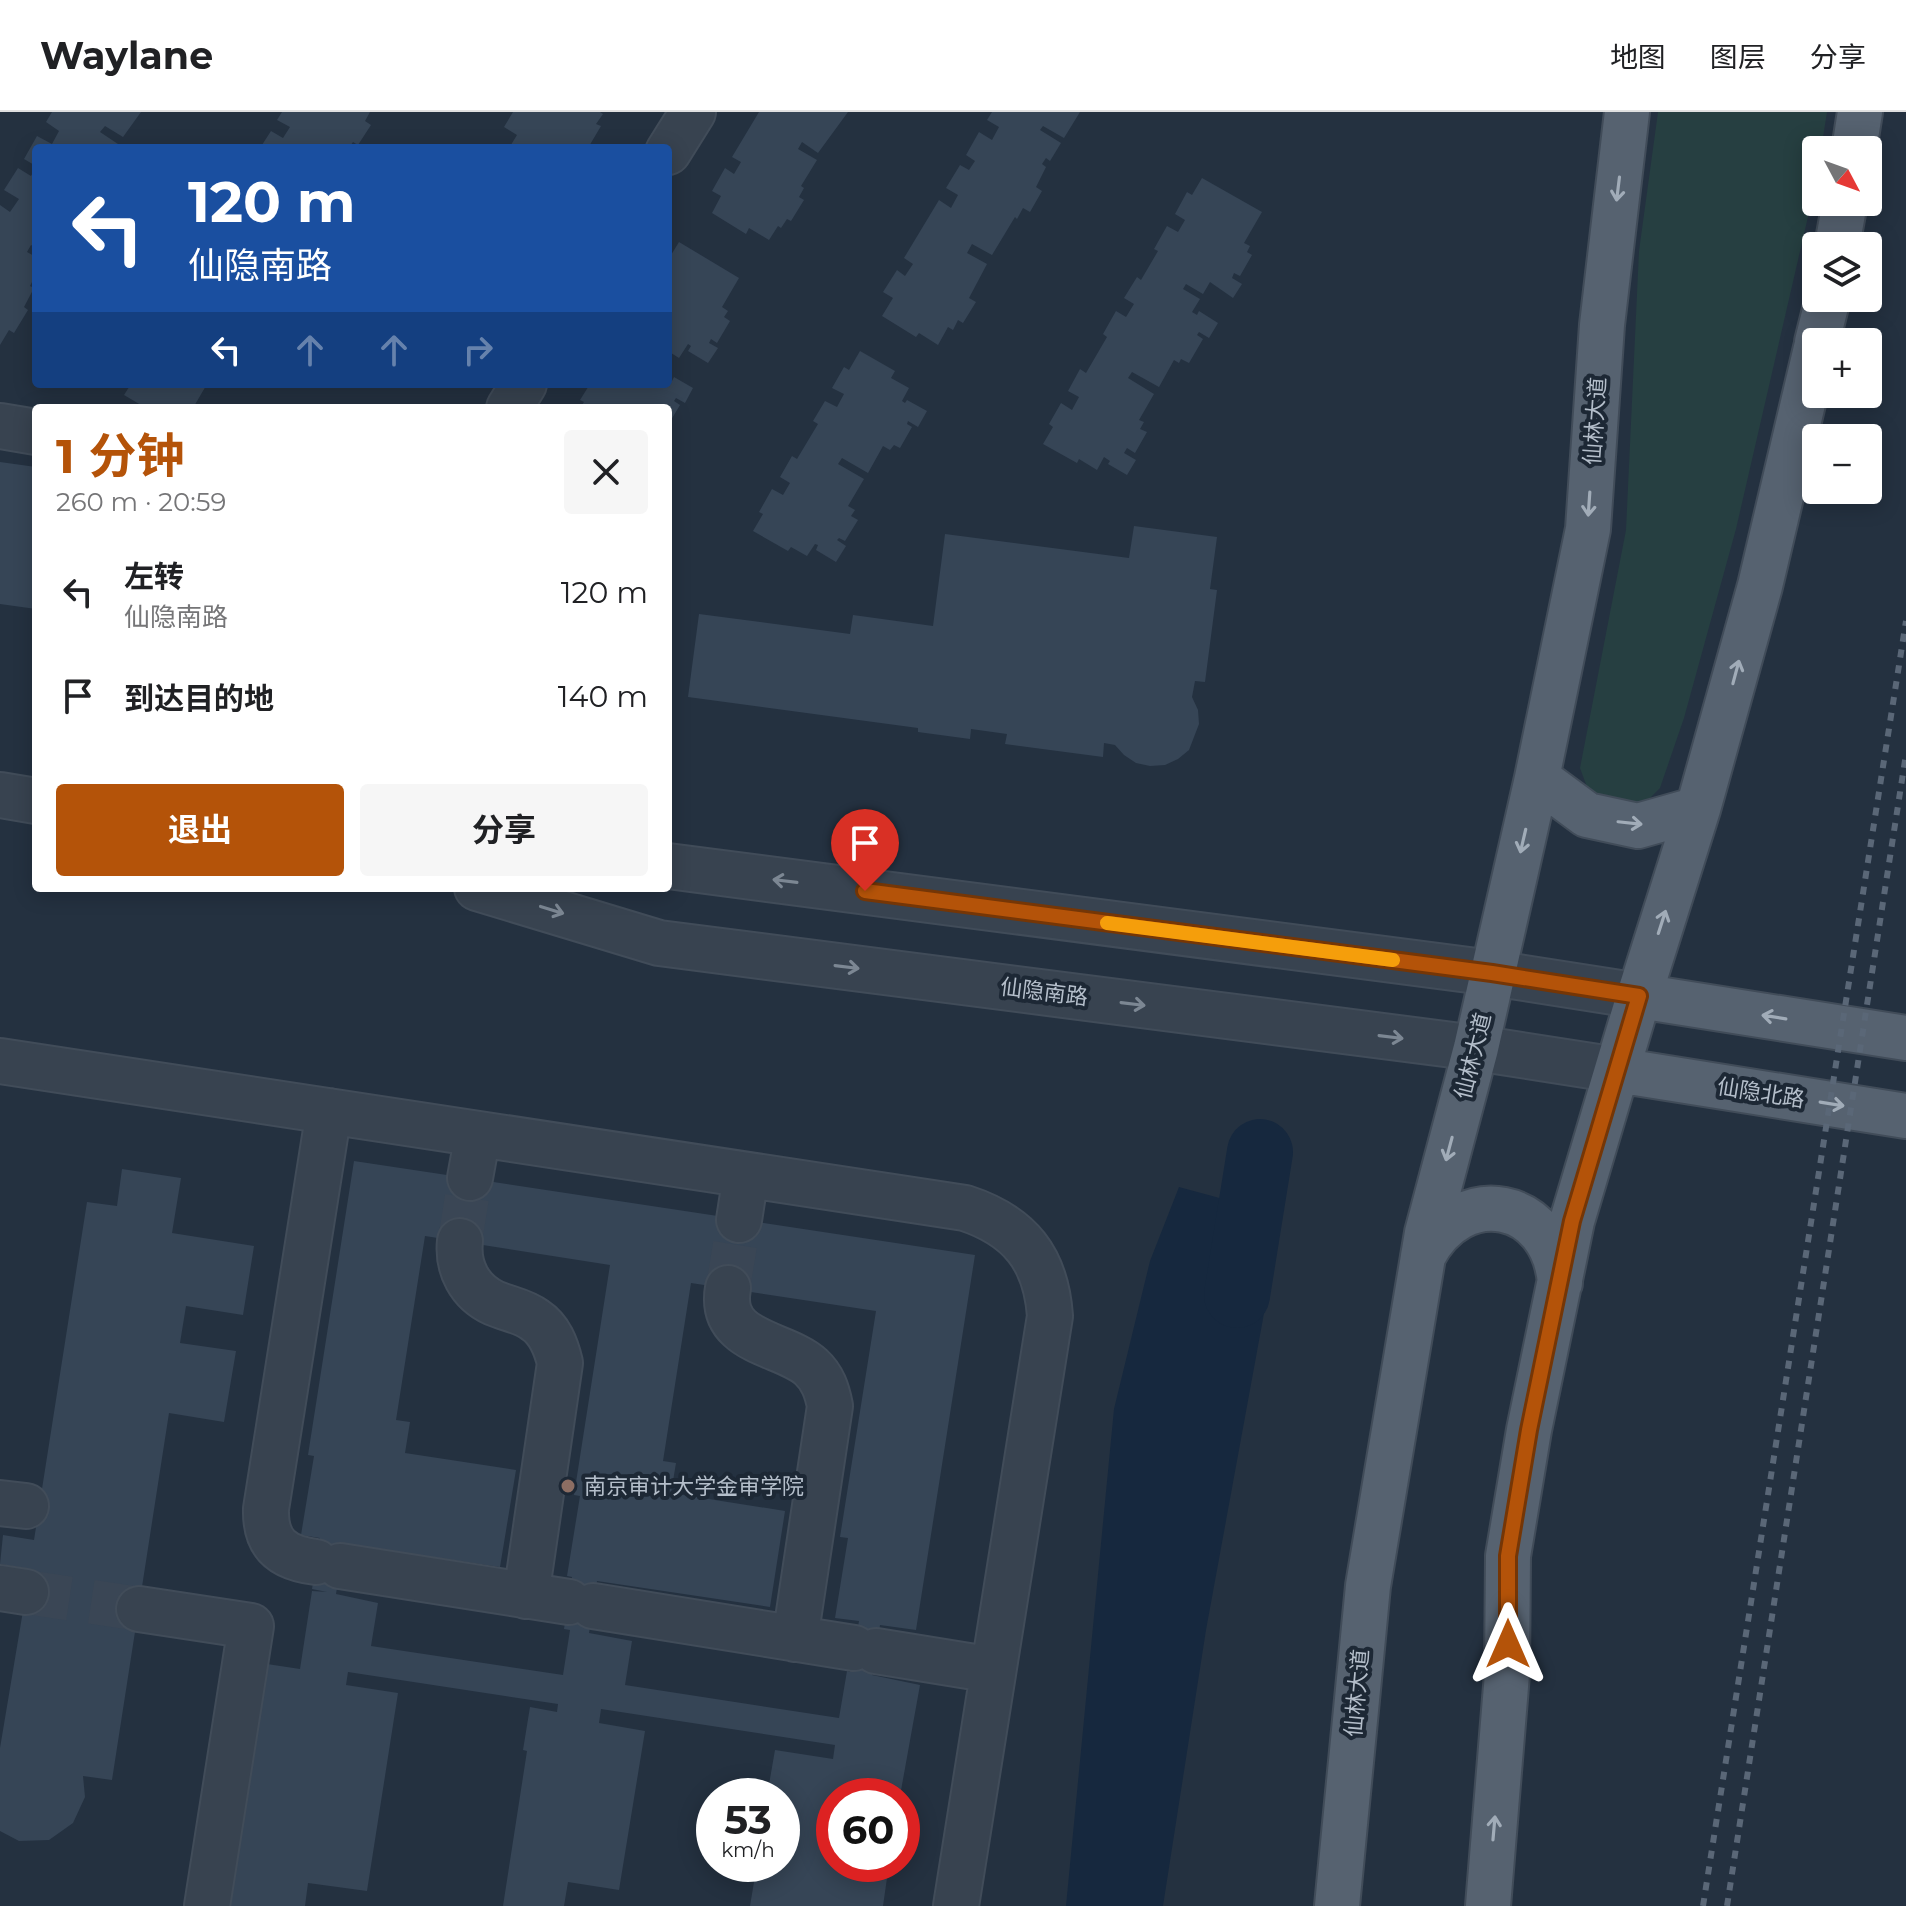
<!DOCTYPE html>
<html lang="zh">
<head>
<meta charset="utf-8">
<style>
  body { margin:0; font-family:Montserrat,"Noto Sans SC",sans-serif; background:#f6f6f6; color:#202124; height:100vh; display:flex; flex-direction:column; font-size:30px; white-space:nowrap }
  * { box-sizing:border-box; margin:0 }
  p { font-size:26px; color:#757577 }
  .icon { flex:none; width:44px; height:44px; fill:none; stroke:currentColor; stroke-width:2; stroke-linecap:round; stroke-linejoin:round }
  .map { position:relative; flex:1; overflow:hidden }
  .panel { position:absolute; left:32px; top:292px; width:640px; height:488px; display:flex; flex-direction:column; background:#fff; border-radius:8px; box-shadow:0 4px 20px #0003 }
  .panel>* { flex:none }
  .banner { position:absolute; left:32px; top:32px; width:640px; height:244px; border-radius:8px; box-shadow:0 4px 20px #0003; background:#1a4fa0; color:#fff; overflow:hidden }
  .needle { width:52px; rotate:131deg }
  .fabs { position:absolute; left:1802px; top:24px; display:grid; gap:16px }
  .fabs a { display:grid; place-items:center; width:80px; height:80px; border-radius:8px; background:#fff; box-shadow:0 4px 20px #0003; font-size:40px }
  .speed { position:absolute; left:696px; top:1666px; display:flex; gap:16px; font-size:40px; font-weight:700; text-align:center }
  .speed>* { display:grid; place-content:center; width:104px; height:104px; border-radius:50%; background:#fff; box-shadow:0 4px 20px #0003; line-height:1 }
  .speed small { font-size:20px; font-weight:400 }
  .speed .limit { border:12px solid #d22; background:#fff; color:#111 }
  .pin { position:absolute; display:grid; place-items:center; width:68px; height:68px; color:#fff; margin:-82px -34px; border-radius:50% 50% 50% 0; rotate:-45deg; box-shadow:0 0 8px #0007 }
  .pin .icon { rotate:45deg }
  .me { position:absolute; width:88px; margin:-44px; rotate:0deg; stroke-linejoin:round; filter:drop-shadow(0 0 6px #0008) }
  .turn { display:flex; align-items:center; gap:28px; height:168px; padding:0 24px; font-size:36px }
  .turn .icon { width:104px; height:104px; stroke-width:2.5 }
  .turn b { display:block; font-size:56px; line-height:68px }
  .lanes { display:flex; align-items:center; height:76px; padding:0 24px; background:#0003; justify-content:center; gap:40px; direction:ltr }
  .lanes .off { opacity:.35 }
  .round { display:grid; place-items:center; flex:none; width:84px; height:84px; border-radius:8px; background:#f6f6f6 }
  .summary { display:flex; align-items:center; justify-content:space-between; height:136px; padding:0 24px }
  h1 { font-size:48px; font-weight:700; line-height:60px; color:#b45309 }
  .cta { display:flex; gap:16px; margin-top:auto; padding:16px 24px }
  .cta a { flex:1; height:92px; border-radius:8px; background:#b45309; color:#fff; font-size:32px; font-weight:700; line-height:92px; text-align:center }
  .cta a+a { background:#f6f6f6; color:#202124 }
  ul { padding:0; list-style:none }
  li { display:flex; align-items:center; gap:24px; height:104px; padding:0 24px }
  li div { flex:1 }
  li b { display:block; font-size:30px }
  li em { font-style:normal }
  header { display:flex; align-items:center; gap:48px; box-sizing:border-box; height:112px; padding:0 40px; background:#fff; border-bottom:2px solid #e0e0e0 }
  header strong { font-size:38px }
  nav { display:flex; gap:44px; margin-inline-start:auto; font-size:28px }
  .map>svg:first-child { display:block }
</style>
</head>
<body>
<header>
<strong>Waylane</strong>
<nav><a>地图</a><a>图层</a><a>分享</a></nav>
</header>
<div class="map">
<svg width="1906" height="1794" viewBox="0 0 1906 1794">
  <rect width="100%" height="100%" fill="#243140"/>
  <path fill="#263f41" d="M1658 0H1827L1821 38H1816V70L1736 417 1684 606 1660 676 1644 692 1601 690 1587 675 1580 656 1626 418 1639 139Z"/>
  <path fill="#16283e" d="M1179 1075 1282 1103 1206 1518 1163 1794H1066L1114 1297 1150 1149Z"/>
  <g fill="none" stroke-linecap="round" stroke-linejoin="round">
    <path stroke="#16283e" stroke-width="66" d="M1237 1183 1260 1040"/>
  </g>
  <path fill="#364556" fill-rule="evenodd" d="M52 0H141L123 25 105 14 100 20 118 32 115 36H36V54L24 47 37 24 52 32 59 19 46 10Z
    M282 0H370L365 9 371 13 358 33 353 30 349 36H260L271 19 283 26 290 15 277 8Z
    M513 0H600L603 2 596 12 601 14 588 36H509L517 23 504 15Z
    M759 0H848L818 41 802 30 798 37 817 48 801 74 804 76 799 85 804 88 791 109 787 107 781 116 778 114 769 128 749 116 746 122 712 101 721 84 712 79 725 56 734 62 741 50 732 45Z
    M992 0H1080L1064 26 1043 14 1040 18 1061 31 1050 49 1046 46 1042 52 1046 55 1036 75 1042 79 1030 100 1023 96 1017 107 1015 105 992 143 972 132 967 141 987 152 969 186 976 190 963 211 958 208 953 218 948 215 938 233 919 221 916 225 882 204 893 186 883 180 897 158 905 164 913 152 904 146 939 88 951 96 958 83 946 76 960 53 969 58 975 49 966 43 979 20 992 28 999 15 987 8Z
    M36 55V136L31 133 27 140 36 145V173L32 170 30 174 34 176 24 195 28 198 14 221 9 218 0 233V93L10 100 19 87 4 78 18 56 31 64Z
    M1202 66 1262 100 1244 131 1250 134 1247 140 1252 143 1240 164 1234 161 1232 166 1242 172 1233 186 1210 170 1203 182 1186 172 1183 177 1200 187 1192 200 1197 203 1199 199 1218 211 1209 226 1199 220 1197 223 1203 227 1189 251 1181 247 1179 251 1174 248 1159 275 1132 260 1128 266 1154 282 1139 308 1144 310 1140 317 1147 320 1135 341 1127 336 1124 341 1136 348 1127 363 1108 352 1110 349 1104 345 1097 358 1079 347 1077 351 1043 332 1053 315 1049 312 1061 291 1072 298 1079 285 1068 279 1080 257 1086 261 1107 225 1103 222 1116 199 1126 205 1134 192 1124 186 1137 165 1141 168 1158 139 1154 137 1167 114 1178 120 1185 108 1175 102 1187 80 1192 83Z
    M679 130 739 166 722 195 728 199 724 205 730 209 717 231 711 227 709 231 718 236 708 251 688 239 691 234 688 232 679 246 668 239V148Z
    M860 239 895 259 891 266 909 276 902 289 905 291 907 288 927 299 918 315 908 309 907 312 912 315 900 336 894 333 890 338 883 334 868 361 842 346 838 352 864 367 848 394 855 398 851 404 858 408 845 429 839 426 837 428 846 434 836 450 816 438 818 433 815 432 807 444 791 435 788 439 753 419 763 402 759 400 772 377 783 383 790 371 780 365 792 344 797 347 818 312 813 309 825 289 837 295 844 282 832 276 844 255 849 258Z
    M674 265 693 276 685 291 676 286 674 289 680 293 668 313V296H580L584 290 580 288 590 272H668V267L672 269Z
    M131 272H207L193 296H146L124 283Z
    M0 350 36 355V497L0 492Z
    M1134 414 1217 425 1210 477 1217 478 1205 570 1195 569 1192 585 1198 598 1199 612 1189 638 1178 647 1165 653 1150 654 1136 651 1124 643 1115 633 1104 631 1103 645 1005 632 1007 622 971 617 970 627 918 620V616L688 585 699 502 850 522 853 503 933 514 945 422 1129 446Z
    M354 1049 975 1143 916 1518 880 1513 872 1563 920 1573 900 1684H834V1752H889L883 1794H750L757 1752H782V1684H767L775 1638 833 1647 835 1633 601 1597 599 1611 645 1619 619 1778 568 1770 564 1794H503L527 1639 523 1638 530 1595 557 1600 558 1592 348 1560 346 1573 398 1581 367 1779 308 1771 305 1794H230L267 1552 300 1557 312 1479 327 1480 312 1477 320 1426 301 1423 314 1344 308 1343ZM425 1124 610 1153 574 1383 580 1384 567 1464 572 1465 564 1517 570 1518 563 1563 371 1534 378 1491 336 1482 344 1432 500 1455 516 1358 405 1341 410 1310 396 1308ZM691 1171 876 1199 840 1425 848 1426 835 1506 859 1509 850 1560 847 1559 839 1606 625 1573 632 1529 589 1521 597 1469 770 1495 785 1399 671 1381 676 1351 663 1349Z
    M122 1057 181 1066 172 1121 254 1134 243 1203 186 1194 180 1231 236 1239 224 1310 169 1301 112 1668 83 1664 85 1685 73 1711 49 1728 19 1729 0 1719V1636L30 1457 0 1452 3 1423 34 1428 87 1090 117 1094Z"/>
  <g fill="none" stroke-linecap="round" stroke-linejoin="round">
    <path stroke="#3a4655" stroke-width="44" stroke-dasharray="44 22" stroke-linecap="butt" d="M460 1129 470 1066
      M728 1176 739 1108
      M26 1480 139 1497"/>
    <g stroke="#414c59" stroke-width="48">
      <path id="minor" d="M668 40 693 0
        M509 296 524 272
        M0 314 36 320
        M0 683 36 689
        M668 754 1492 861 1639 884
        M477 776 659 831 1476 936 1617 958
        M0 949 965 1096C1020 1114 1046 1147 1050 1204L956 1794
        M470 1066 478 1022
        M739 1108 746 1063
        M460 1129C457 1156 470 1180 494 1191 508 1197 523 1199 535 1208 550 1218 556 1234 560 1251L526 1484
        M728 1176C718 1232 784 1230 811 1255 823 1266 827 1279 830 1294L795 1527
        M0 1391 26 1394
        M316 1450C283 1446 265 1433 266 1397L329 999
        M340 1454 569 1490
        M0 1476 26 1480
        M593 1494 854 1536
        M139 1497 251 1514 207 1794
        M876 1539 993 1558"/>
    </g>
    <g stroke="#414c59" stroke-width="48">
      <path id="major" d="M1854 38 1860 0
        M1837 134 1845 90
        M1817 230 1828 186
        M1537 666 1587 703 1638 714 1698 697
        M1639 884 1906 926
        M1617 958 1906 1004
        M1423 1144C1462 1069 1553 1087 1560 1171
        M1337 1794 1368 1474 1427 1121 1476 936 1537 666 1588 417 1602 213 1627 0
        M1488 1794 1507 1562 1508 1444 1529 1318 1572 1109 1639 884 1698 697 1760 474 1816 236"/>
    </g>
    <use href="#minor" stroke="#384350" stroke-width="44"/>
    <use href="#major" stroke="#566270" stroke-width="44"/>
    <path stroke="#5a6777" stroke-width="6" stroke-dasharray="8 8" stroke-linecap="butt" d="M1703 1794 1906 509
      M1727 1794 1906 642"/>
  </g>
  <defs><path id="oneway-shaft" d="M-6 0H5M1.5-3L5.5 0L1.5 3" fill="none" stroke-width="1.6" stroke-linecap="round" stroke-linejoin="round" transform="scale(2)"/></defs>
  <g stroke="#a1acb8">
    <use href="#oneway-shaft" transform="translate(1618 77) rotate(97)"/>
    <use href="#oneway-shaft" transform="translate(1589 392) rotate(94)"/>
    <use href="#oneway-shaft" transform="translate(1736 560) rotate(-75)"/>
    <use href="#oneway-shaft" transform="translate(1630 711) rotate(6)"/>
    <use href="#oneway-shaft" transform="translate(1523 729) rotate(103)"/>
    <use href="#oneway-shaft" transform="translate(1662 810) rotate(-72)"/>
    <use href="#oneway-shaft" transform="translate(1774 905) rotate(-171)"/>
    <use href="#oneway-shaft" transform="translate(1832 992) rotate(9)"/>
    <use href="#oneway-shaft" transform="translate(1449 1037) rotate(105)"/>
    <use href="#oneway-shaft" transform="translate(1494 1716) rotate(-85)"/>
  </g>
  <g stroke="#7c8793">
    <use href="#oneway-shaft" transform="translate(785 769) rotate(-173)"/>
    <use href="#oneway-shaft" transform="translate(552 798) rotate(17)"/>
    <use href="#oneway-shaft" transform="translate(847 855) rotate(7)"/>
    <use href="#oneway-shaft" transform="translate(1133 892) rotate(7)"/>
    <use href="#oneway-shaft" transform="translate(1391 925) rotate(7)"/>
  </g>
  <g fill="none" stroke-linecap="round" stroke-linejoin="round">
    <g stroke="#753606" stroke-width="20">
      <path id="route" d="M865 779 1492 861 1639 884 1572 1109 1529 1318 1508 1444V1532"/>
    </g>
    <use href="#route" stroke="#b45309" stroke-width="14"/>
    <path stroke="#f59e0b" stroke-width="14" d="M1107 811 1393 848"/>
  </g>
  <circle fill="#8d6e63" stroke="#1d2835" stroke-width="3" cx="568" cy="1374" r="8"/>
  <g text-anchor="middle" dominant-baseline="central" stroke-width="8" stroke-linejoin="round" paint-order="stroke">
    <g font-size="22" fill="#b4beca" stroke="#1d2835">
      <text transform="translate(1595 309) rotate(-86)">仙林大道</text>
      <text transform="translate(1044 880) rotate(7)">仙隐南路</text>
      <text transform="translate(1473 944) rotate(-76)">仙林大道</text>
      <text transform="translate(1761 981) rotate(9)">仙隐北路</text>
      <text transform="translate(1357 1581) rotate(-85)">仙林大道</text>
    </g>
    <g font-size="22" fill="#b4beca" stroke="#1d2835" text-anchor="start">
      <text x="584" y="1374">南京审计大学金审学院</text>
    </g>
  </g>
</svg>
<div class="fabs">
<a><svg class="needle" viewBox="-14 -14 28 28"><path d="M0-13l5 13h-10z" fill="#e53935"/><path d="M0 13l5-13h-10z" fill="#757577"/></svg></a>
<a><svg class="icon" aria-label="layers" viewBox="0 0 24 24"><path d="M12 4l9 5-9 5-9-5zM3 14l9 5 9-5"/></svg></a>
<a>+</a>
<a>−</a>
</div>
<div class="speed"><div>53<small>km/h</small></div><div class="limit">60</div></div>
<div class="pin" style="left:865px;top:779px;background:#d93025"><svg class="icon" aria-label="arrive" viewBox="0 0 24 24"><path d="M6 21V4h12l-3 4 3 4H6"/></svg></div>
<svg class="me" style="left:1508px;top:1532px" viewBox="-20 -20 40 40"><path d="M0-17L14 15 0 8-14 15z" fill="#b45309" stroke="#fff" stroke-width="4"/></svg>
<div class="banner">
<div class="turn"><svg class="icon" aria-label="left" viewBox="0 0 24 24"><path d="M17 20v-9H6M10 6l-5 5 5 5"/></svg><div><b>120 m</b>仙隐南路</div></div>
<div class="lanes"><svg class="icon" aria-label="left" viewBox="0 0 24 24"><path d="M17 20v-9H6M10 6l-5 5 5 5"/></svg><svg class="icon off" aria-label="ahead" viewBox="0 0 24 24"><path d="M12 20V5M6 11l6-6 6 6"/></svg><svg class="icon off" aria-label="ahead" viewBox="0 0 24 24"><path d="M12 20V5M6 11l6-6 6 6"/></svg><svg class="icon off" aria-label="right" viewBox="0 0 24 24"><path d="M7 20v-9h11M14 6l5 5-5 5"/></svg></div>
</div>
<section class="panel">
<div class="summary"><div><h1>1 分钟</h1><p>260 m · 20:59</p></div><a class="round"><svg class="icon" aria-label="close" viewBox="0 0 24 24"><path d="M6 6l12 12M18 6L6 18"/></svg></a></div>
<ul>
<li><svg class="icon" aria-label="left" viewBox="0 0 24 24"><path d="M17 20v-9H6M10 6l-5 5 5 5"/></svg><div><b>左转</b><p>仙隐南路</p></div><em>120 m</em></li>
<li><svg class="icon" aria-label="arrive" viewBox="0 0 24 24"><path d="M6 21V4h12l-3 4 3 4H6"/></svg><div><b>到达目的地</b></div><em>140 m</em></li>
</ul>
<div class="cta"><a>退出</a><a>分享</a></div>
</section>
</div>
</body>
</html>
